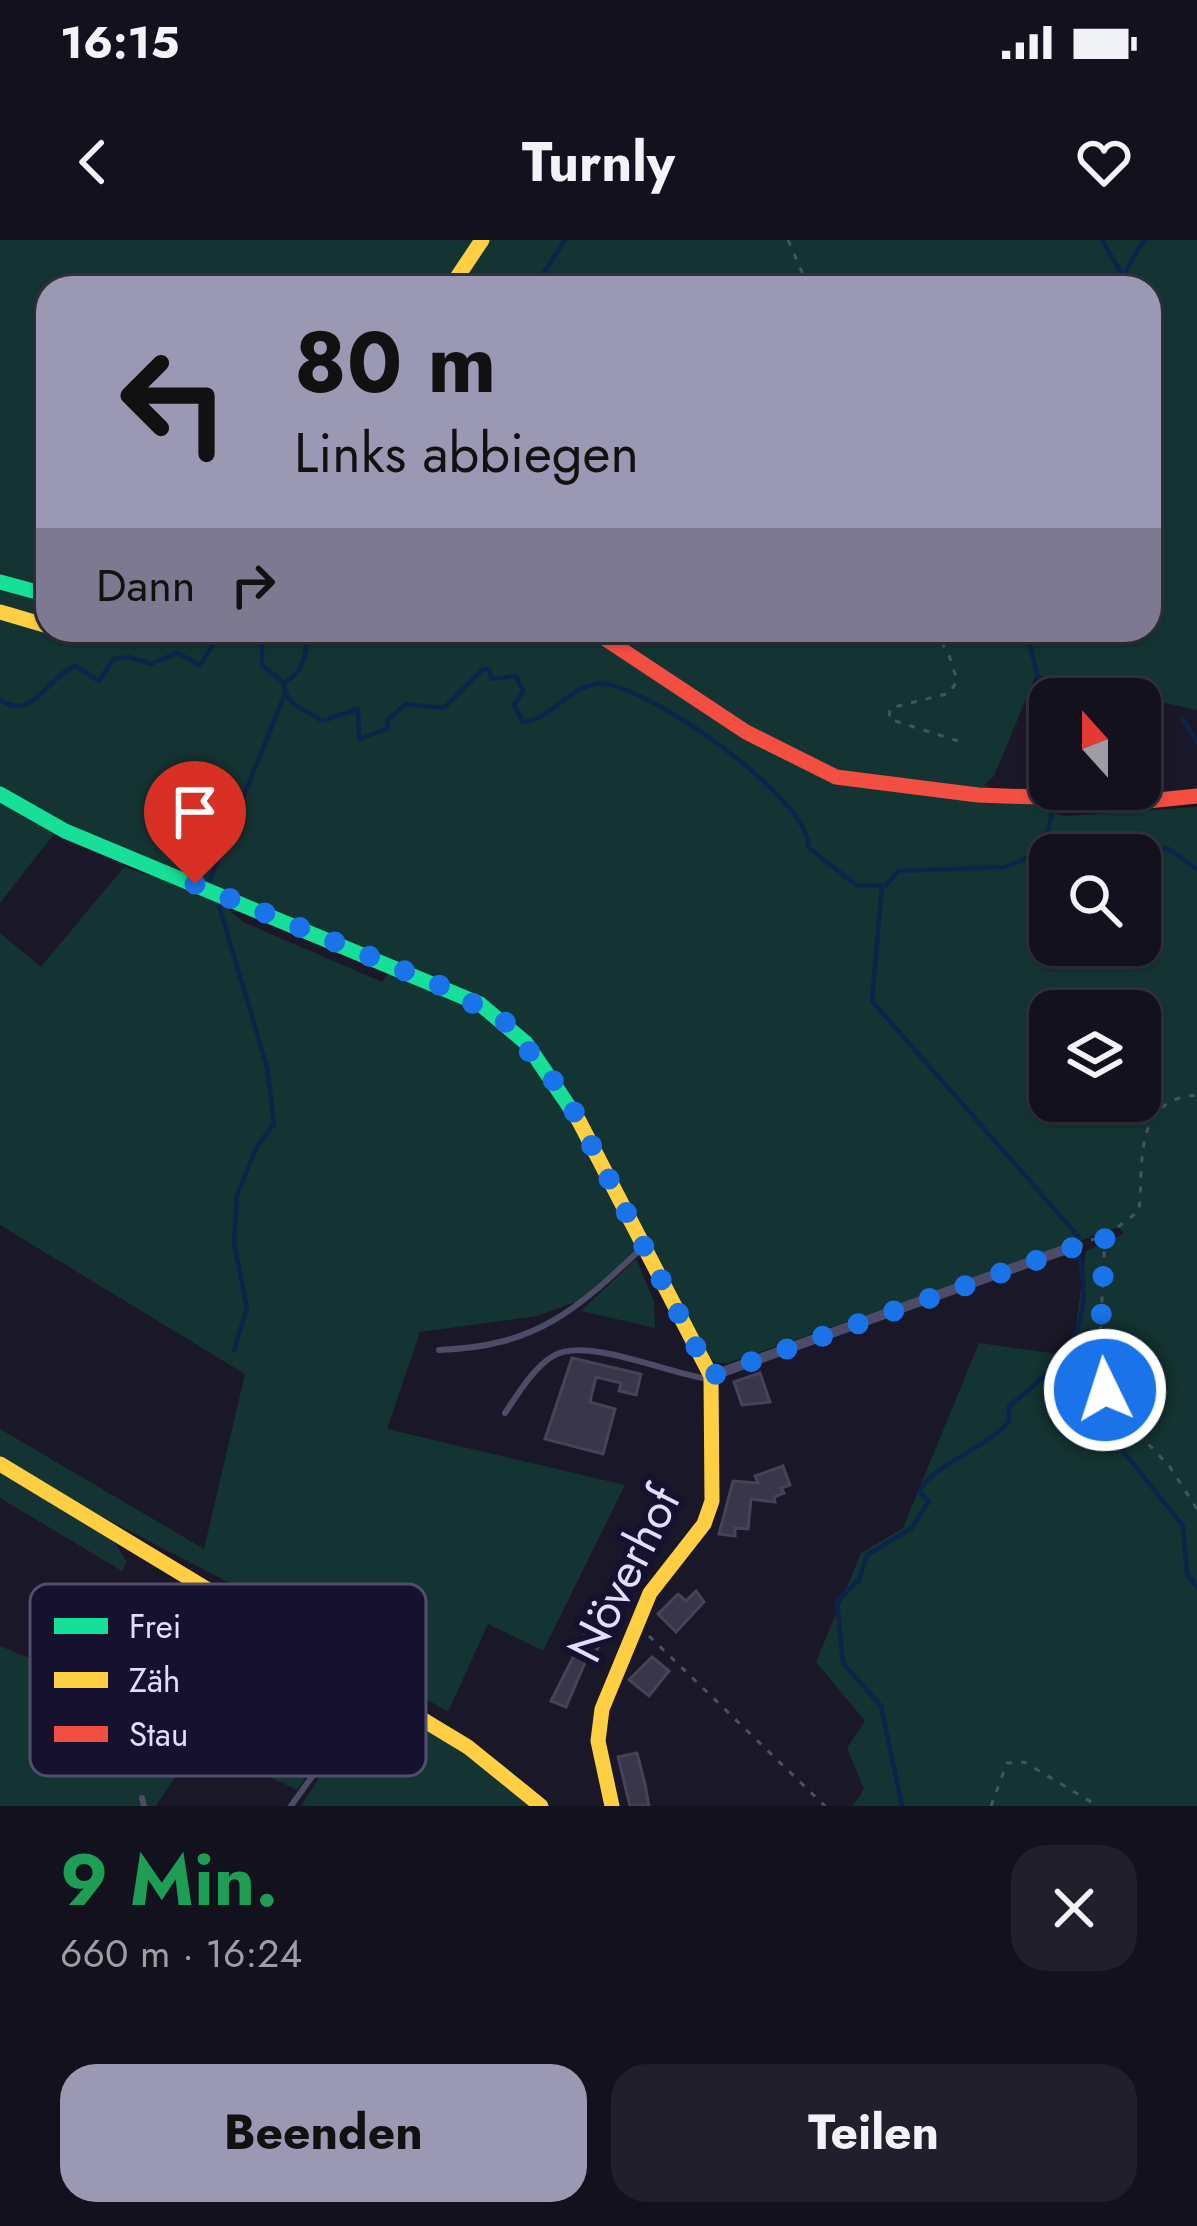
<!DOCTYPE html>
<html lang="de">
<head>
<meta charset="utf-8">
<style>
  body { margin:0; font-family:Jost,sans-serif; background:#211f2b; color:#f1f3f6; height:100vh; display:flex; flex-direction:column; font-size:45px; white-space:nowrap }
  * { box-sizing:border-box; margin:0 }
  p { font-size:39px; color:#9d9da4 }
  .icon { flex:none; width:66px; height:66px; fill:none; stroke:currentColor; stroke-width:2; stroke-linecap:round; stroke-linejoin:round }
  .map { position:relative; height:1566px; overflow:hidden }
  .details { display:flex; flex-direction:column; background:#14111e; flex:1 }
  .details>* { flex:none }
  .guide { position:absolute; left:36px; top:36px; width:1125px; height:366px; border-radius:36px; box-shadow:0 3px 9px #0004,0 0 0 3px #33313c; background:#9b98b4; color:#111; overflow:hidden }
  .needle { width:78px; rotate:339deg }
  .fabs { position:absolute; left:1029px; top:438px; display:grid; gap:24px }
  .fabs a { display:grid; place-items:center; width:132px; height:132px; border-radius:24px; background:#14111e; box-shadow:0 3px 9px #0004,0 0 0 3px #33313c; font-size:60px }
  .pin { position:absolute; display:grid; place-items:center; width:102px; height:102px; color:#fff; margin:-123px -51px; border-radius:50% 50% 50% 0; rotate:-45deg; box-shadow:0 0 12px #0007 }
  .pin .icon { rotate:45deg }
  .me { position:absolute; width:132px; margin:-66px; rotate:356deg; stroke-linejoin:round; filter:drop-shadow(0 0 9px #0008) }
  .turn { display:flex; align-items:center; gap:42px; height:252px; padding:0 60px; font-size:54px }
  .turn .icon { width:156px; height:156px; stroke-width:2.5 }
  .turn b { display:block; font-size:84px; line-height:102px }
  .then { display:flex; align-items:center; height:114px; padding:0 60px; background:#0003; gap:24px; font-size:45px }
  .round { display:grid; place-items:center; flex:none; width:126px; height:126px; border-radius:36px; background:#211f2b }
  .head { display:flex; align-items:center; justify-content:space-between; height:204px; padding:0 60px }
  h1 { font-size:72px; font-weight:700; line-height:90px; color:#1e9e55 }
  .cta { display:flex; gap:24px; margin-top:auto; padding:24px 60px }
  .cta a { flex:1; height:138px; border-radius:36px; background:#9b98b4; color:#111; font-size:48px; font-weight:700; line-height:138px; text-align:center }
  .cta a+a { background:#211f2b; color:#f1f3f6 }
  .status { display:flex; justify-content:space-between; align-items:center; height:84px; padding:0 60px; background:#14111e; direction:ltr }
  .status svg { height:33px; fill:currentColor }
  header { display:flex; justify-content:space-between; align-items:center; height:156px; padding:0 60px; background:#14111e; font-size:54px; font-weight:700 }
  .map>svg:first-child { display:block }
</style>
</head>
<body>
<div class="status"><b>16:15</b><svg viewBox="0 0 49 12"><path d="M0 12V9h3v3zM5 12V6h3v6zM10 12V3h3v9zM15 12V0h3v12zM26 1h20v11H26zM47 4h2v5h-2z"/></svg></div>
<header><svg class="icon" aria-label="back" viewBox="0 0 24 24"><path d="M15 5l-7 7 7 7"/></svg>Turnly<svg class="icon" aria-label="heart" viewBox="0 0 24 24"><path d="M12 20l-8-8c-3-5 5-10 8-4 3-6 11-1 8 4z"/></svg></header>
<div class="map">
<svg width="1197" height="1566" viewBox="0 0 1197 1566">
  <rect width="100%" height="100%" fill="#1a1728"/>
  <path fill="#143433" fill-rule="evenodd" d="M0 0H1197V470L1036 435 994 536 984 545 1064 576 1197 567V1566H853L864 1549 847 1508 865 1481 816 1422 861 1313 903 1288 979 1103 1072 1116 1086 1011 1124 994 1119 987 728 1123 712 1122 573 857 502 774 77 590 0 550ZM48 48H1149V390H48ZM1050 615H1140V705H1050ZM1050 771H1140V861H1050Z
    M0 559 54 594 0 663Z
    M124 627 213 655 243 682 373 738 382 742 392 728 475 766 543 829 643 1005 578 1061 537 1076 420 1092 387 1189 625 1245 543 1411 488 1384 448 1472 268 1363 97 1274 127 1322 122 1331 0 1258V1189L204 1309 245 1134 0 985V693L41 727Z
    M636 1019 654 1061 655 1088 581 1071Z
    M190 1359 364 1451 297 1550 254 1529Z
    M0 1406 66 1433 77 1411 202 1496 156 1566H0Z
    M376 1460 465 1511 529 1566H301L359 1475Z"/>
  <g fill="none" stroke-linecap="round" stroke-linejoin="round">
    <path stroke="#0b244b" stroke-width="4.5" d="M1102 0 1123 36
      M534 48 565 0
      M1115 48C1126 39 1131 15 1145 0
      M244 390 262 404V425L284 443C285 467 305 468 322 481L358 469 359 499 387 489 388 479 406 464 444 468 483 429H489L492 439 516 436 523 451 514 465 523 482C552 479 566 449 596 444 641 438 813 561 808 607L856 645 886 646 898 631 1005 627 1037 614 1054 615
      M1026 390 1041 450
      M286 442C305 429 308 412 306 390
      M0 460C34 482 47 436 76 426L99 441 113 419 129 417 151 424 177 413 200 425 222 390
      M1183 479 1197 502
      M1041 614 1052 574
      M1137 615 1167 608 1197 629
      M210 640 284 456
      M882 646 872 761 1079 997
      M219 666 267 827 274 884 257 906 237 955 234 1003 247 1068 234 1110
      M1058 1116 1103 1186 1183 1286 1187 1334 1197 1347
      M902 1566 881 1466 843 1423 837 1361 859 1340 867 1315 912 1288 929 1261 919 1252C932 1225 983 1210 1009 1182V1166C1064 1122 1098 1088 1078 1013"/>
  </g>
  <path fill="#393649" stroke="#46425a" stroke-width="3" d="M572 1118 641 1134 636 1155 619 1151 621 1143 596 1137 590 1162 615 1169 603 1214 545 1199Z
    M760 1133 770 1162 742 1165 734 1142Z
    M783 1226 790 1245 781 1248 784 1253 774 1257 775 1262 751 1259 748 1289 735 1288V1296L719 1294 733 1241 758 1243 755 1236Z
    M696 1351 704 1362 676 1392 658 1374 678 1354 686 1361Z
    M585 1394 601 1401 592 1421 587 1418 566 1467 551 1461Z
    M652 1417 669 1431 649 1456 629 1440Z
    M637 1513 645 1544 649 1566H630L618 1517Z"/>
  <g fill="none" stroke-linecap="round" stroke-linejoin="round">
    <path stroke="#455464" stroke-width="3" stroke-dasharray="6 9" stroke-linecap="butt" d="M788 0 809 48
      M933 390 948 412 957 440 950 453 890 468 889 479 958 501
      M1106 996 1139 971C1144 923 1132 859 1197 855
      M1091 1000 1105 996 1100 1102 1106 1159 1170 1227 1197 1269
      M649 1396 825 1566
      M991 1566 1007 1523 1024 1522 1098 1566"/>
    <path stroke="#4c4c68" stroke-width="6" d="M439 1110C538 1106 575 1071 644 1006
      M505 1173C518 1154 533 1128 553 1116 586 1096 669 1134 708 1139
      M142 1558 144 1566
      M291 1566 371 1454"/>
    <path stroke="#4c4c68" stroke-width="10" d="M711 1136 1078 1005"/>
    <path stroke="#16e098" stroke-width="15" d="M0 342 48 355
      M0 554 65 591 480 764 526 803 579 881"/>
    <path stroke="#ffcf43" stroke-width="15" d="M450 48 482 0
      M0 372 48 386
      M579 881 711 1136 712 1261 704 1284 650 1353 602 1469 598 1501 612 1566
      M0 1224 468 1507 541 1566"/>
    <path stroke="#f24e42" stroke-width="15" d="M592 390 746 492 836 537 978 555 1148 561 1197 556"/>
  </g>
  <g fill="none" stroke-linecap="round" stroke-linejoin="round">
    <path stroke="#1a73e8" stroke-width="21" stroke-dasharray="0 37.8" d="M195 644 446 748 505 782 566 856 711 1136 1105 996 1100 1102 1105 1150"/>
  </g>
  <g text-anchor="middle" dominant-baseline="central" stroke-width="12" stroke-linejoin="round" paint-order="stroke">
    <g font-size="48" fill="#e0deff" stroke="#15112e">
      <text transform="translate(624 1334) rotate(-63)">Növerhof</text>
    </g>
  </g>
  <rect x="30" y="1344" width="396" height="192" rx="18" fill="#15112e" stroke="#524e6d" stroke-width="3"/>
  <rect x="54" y="1378" width="54" height="16" fill="#16e098"/>
  <rect x="54" y="1432" width="54" height="16" fill="#ffcf43"/>
  <rect x="54" y="1486" width="54" height="16" fill="#f24e42"/>
  <g font-size="33" fill="#e0deff">
    <text x="129" y="1398">Frei</text>
    <text x="129" y="1452">Zäh</text>
    <text x="129" y="1506">Stau</text>
  </g>
</svg>
<div class="fabs">
<a><svg class="needle" viewBox="-14 -14 28 28"><path d="M0-13l5 13h-10z" fill="#e53935"/><path d="M0 13l5-13h-10z" fill="#9d9da4"/></svg></a>
<a><svg class="icon" aria-label="search" viewBox="0 0 24 24"><circle cx="10" cy="10" r="6"/><path d="M15 15l6 6"/></svg></a>
<a><svg class="icon" aria-label="layers" viewBox="0 0 24 24"><path d="M12 4l9 5-9 5-9-5zM3 14l9 5 9-5"/></svg></a>
</div>
<div class="pin" style="left:195px;top:644px;background:#d93025"><svg class="icon" aria-label="arrive" viewBox="0 0 24 24"><path d="M6 21V4h12l-3 4 3 4H6"/></svg></div>
<svg class="me" style="left:1105px;top:1150px" viewBox="-20 -20 40 40"><circle r="17" fill="#1a73e8" stroke="#fff" stroke-width="3"/><path d="M0-11L8 9 0 5-8 9z" fill="#fff"/></svg>
<div class="guide">
<div class="turn"><svg class="icon" aria-label="left" viewBox="0 0 24 24"><path d="M17 20v-9H6M10 6l-5 5 5 5"/></svg><div><b>80 m</b>Links abbiegen</div></div>
<div class="then">Dann<svg class="icon" aria-label="right" viewBox="0 0 24 24"><path d="M7 20v-9h11M14 6l5 5-5 5"/></svg></div>
</div>
</div>
<section class="details">
<div class="head"><div><h1>9 Min.</h1><p>660 m · 16:24</p></div><a class="round"><svg class="icon" aria-label="close" viewBox="0 0 24 24"><path d="M6 6l12 12M18 6L6 18"/></svg></a></div>
<div class="cta"><a>Beenden</a><a>Teilen</a></div>
</section>
</body>
</html>
